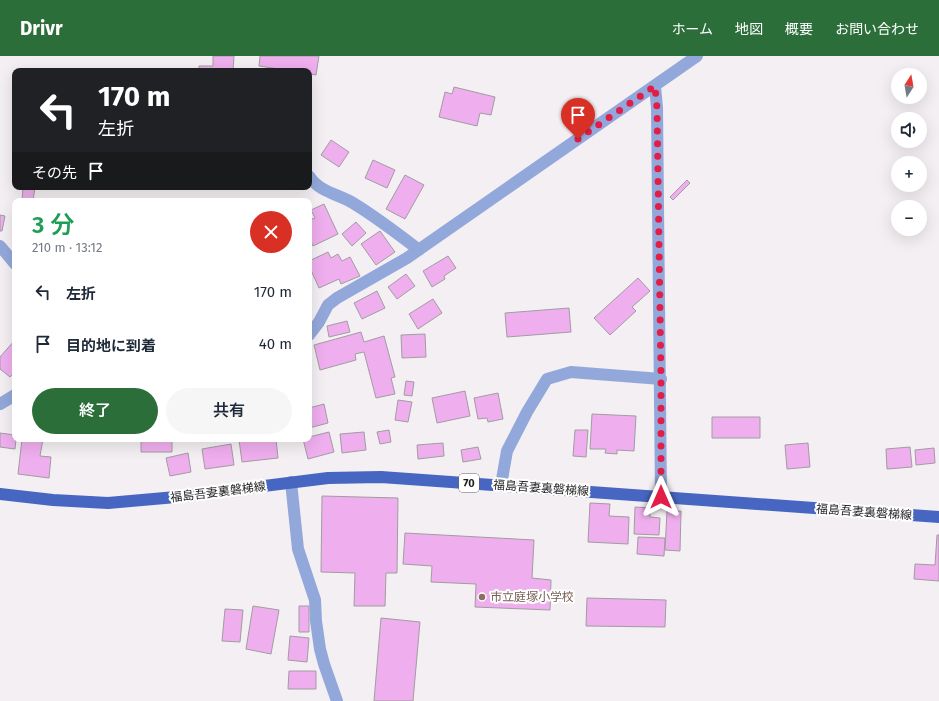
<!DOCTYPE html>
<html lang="ja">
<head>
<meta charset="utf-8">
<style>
  body { margin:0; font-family:"Fira Sans","Noto Sans JP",sans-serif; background:#f6f6f7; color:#1f2937; height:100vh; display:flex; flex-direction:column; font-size:15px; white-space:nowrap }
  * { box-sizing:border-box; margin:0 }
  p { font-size:13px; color:#747a83 }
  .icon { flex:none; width:22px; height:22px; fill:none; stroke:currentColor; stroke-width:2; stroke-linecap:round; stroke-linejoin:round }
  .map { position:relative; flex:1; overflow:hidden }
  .panel { position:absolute; left:12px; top:142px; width:300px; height:244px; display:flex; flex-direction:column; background:#fff; border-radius:8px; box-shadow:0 4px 16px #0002 }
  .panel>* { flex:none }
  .guide { position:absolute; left:12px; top:12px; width:300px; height:122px; border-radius:8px; box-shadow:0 4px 16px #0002; background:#202124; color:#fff; overflow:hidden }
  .needle { width:26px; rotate:11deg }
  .buttons { position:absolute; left:891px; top:12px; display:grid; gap:8px }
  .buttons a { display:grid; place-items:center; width:36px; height:36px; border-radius:50%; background:#fff; box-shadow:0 4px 16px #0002; font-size:20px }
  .pin { position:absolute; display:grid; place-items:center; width:34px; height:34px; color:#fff; margin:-41px -17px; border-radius:50% 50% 50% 0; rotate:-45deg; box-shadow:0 0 4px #0007 }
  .pin .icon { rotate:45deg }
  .me { position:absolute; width:44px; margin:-22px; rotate:0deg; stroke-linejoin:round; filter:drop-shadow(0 0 3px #0008) }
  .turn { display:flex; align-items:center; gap:14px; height:84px; padding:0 20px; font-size:18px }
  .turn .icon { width:52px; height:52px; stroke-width:2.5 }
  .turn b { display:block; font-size:28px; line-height:34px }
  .then { display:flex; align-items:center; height:38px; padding:0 20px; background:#0003; gap:8px; font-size:15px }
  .round { display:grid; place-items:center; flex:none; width:42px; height:42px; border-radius:21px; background:#f6f6f7 }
  .overview { display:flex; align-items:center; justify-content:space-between; height:68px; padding:0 20px }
  h1 { font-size:24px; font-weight:600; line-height:30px; color:#1e9e55 }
  .action { display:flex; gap:8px; margin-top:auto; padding:8px 20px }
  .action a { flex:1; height:46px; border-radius:24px; background:#2b6e39; color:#fff; font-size:16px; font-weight:600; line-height:46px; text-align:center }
  .action a+a { background:#f6f6f7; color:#1f2937 }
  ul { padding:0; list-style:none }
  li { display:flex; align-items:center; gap:12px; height:52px; padding:0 20px }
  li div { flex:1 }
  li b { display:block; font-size:15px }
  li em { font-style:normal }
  header { display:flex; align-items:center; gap:24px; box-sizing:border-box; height:56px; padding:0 20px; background:#2b6e39; color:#fff }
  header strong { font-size:19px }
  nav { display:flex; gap:22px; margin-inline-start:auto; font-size:14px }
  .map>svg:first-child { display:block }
</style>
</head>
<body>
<header>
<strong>Drivr</strong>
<nav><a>ホーム</a><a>地図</a><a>概要</a><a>お問い合わせ</a></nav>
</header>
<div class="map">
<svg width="939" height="645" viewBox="0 0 939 645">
  <rect width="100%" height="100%" fill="#f3eff3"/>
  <path fill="#efaeee" stroke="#a09da0" d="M213 0H234L233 15H199V10H213Z
    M260 0H319L316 19 309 18V15H292L259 10Z
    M454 31 495 41 491 59 480 57 477 70 439 61 445 36 452 38Z
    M331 84 349 96 339 111 321 99Z
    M373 104 395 114 387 132 365 122Z
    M405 119 424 129 405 163 386 153Z
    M687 124 690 127 673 144 670 141Z
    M23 131H35L33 145H22Z
    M324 148 338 178 313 190 309 181V164L315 162 311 154Z
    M0 159 5 160 2 175H0Z
    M356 166 366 177 352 190 342 178Z
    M380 175 395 196 376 209 361 188Z
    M328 196 331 202 338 198 342 205 350 201 360 220 341 228 339 223 319 232 309 210V205Z
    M448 200 456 212 444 220 445 223 432 231 423 215Z
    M406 218 415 230 397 243 388 231Z
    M638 222 650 235 632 251 636 255 610 279 594 262Z
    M377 235 385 252 362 263 354 247Z
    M433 243 442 257 418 273 409 258Z
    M569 252 571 276 507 281 505 257Z
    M347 265 350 276 329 281 327 270Z
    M361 276 364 286 384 280 395 321 391 322 395 338 376 342 364 296 355 298 356 304 320 314 314 289Z
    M425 278 426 301 402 302 401 279Z
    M15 284V316L10 321 0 313V301Z
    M406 325 414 326 412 340 404 339Z
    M465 335 470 360 437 367 432 342Z
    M498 337 503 363 488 366 487 362 478 363 474 342Z
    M398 344 412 346 408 366 395 364Z
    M324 348 328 367 309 372V352Z
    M592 358 636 360 634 395 617 394V398L605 397 606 393H590Z
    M712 361H760V382H712Z
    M389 374 391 386 380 388 377 376Z
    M575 374H588L586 401 573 400Z
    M329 376 334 396 308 403 303 383H309V381Z
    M364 376 366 394 342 397 340 378Z
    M0 377 15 379V383H16L15 393 0 391Z
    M22 383H43L40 400 51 401 49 422 18 418Z
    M141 383H172V396H141Z
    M244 383H276L278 402 242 406 239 384Z
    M443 387 444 400 418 403 417 389Z
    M808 387 810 411 787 413 785 389Z
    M231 388 234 409 205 413 202 393Z
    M478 391 481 403 463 406 461 394Z
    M910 391 912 411 887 413 886 393Z
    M934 392 935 407 916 409 915 394Z
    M188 397 191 416 170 420 166 402Z
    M322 440 398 442 397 517H386L385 550H354L355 517 321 516Z
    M590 447 610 448 609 460 629 461 628 488 588 486Z
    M635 451 650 452V461L660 462 659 479 634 478Z
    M667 455H681L680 495 665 494Z
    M405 477 534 484 532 522 551 524 550 554 475 551 476 528 431 526 432 510 403 508Z
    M937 479H939V525L914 523 915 508 935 509Z
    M638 481 665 482 664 500 637 498Z
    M587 542 666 544 665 571 586 570Z
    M253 550 279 554 271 598 246 593Z
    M299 550H309V576H299Z
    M225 553 243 554 240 586 222 585Z
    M381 562 420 566 413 645H374Z
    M290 580 309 582 307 606 288 604Z
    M289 615H316V633H288Z"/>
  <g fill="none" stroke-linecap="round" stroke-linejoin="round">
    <path stroke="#93a8da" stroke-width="12" d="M655 30 657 52 661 441
      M309 120C319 136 338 138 353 147 376 161 397 177 419 194
      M0 190 15 208
      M309 279 319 266 328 249 337 242 407 202 697 0
      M0 348 15 339
      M291 426 298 493 315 544 316 565 320 593 324 608 337 645
      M501 429 507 395 527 356 547 323 571 316 661 323"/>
    <path stroke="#4766c1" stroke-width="12" d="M0 438 53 444 108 447 176 441 328 422 381 421 939 461"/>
  </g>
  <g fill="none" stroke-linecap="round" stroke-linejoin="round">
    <path stroke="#e11d48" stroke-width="7" stroke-dasharray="0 12.6" d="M578 83 655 30 657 52 661 323V441"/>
  </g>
  <circle fill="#8d6e63" stroke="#fff" stroke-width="1.5" cx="482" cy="541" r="4"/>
  <g text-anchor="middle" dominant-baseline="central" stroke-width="4" stroke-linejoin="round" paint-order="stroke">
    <rect fill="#fff" stroke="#646264" stroke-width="1" x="459" y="418" width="20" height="18" rx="3"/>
    <g font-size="11" font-weight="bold" fill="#211f21">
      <text x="469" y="427">70</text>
    </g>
    <g font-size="12" fill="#211f21" stroke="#fff">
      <text transform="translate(541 432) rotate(4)">福島吾妻裏磐梯線</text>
      <text transform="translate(218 436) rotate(-7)">福島吾妻裏磐梯線</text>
      <text transform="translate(864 456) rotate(4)">福島吾妻裏磐梯線</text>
    </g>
    <g font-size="12" fill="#785e54" stroke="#fff" text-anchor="start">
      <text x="490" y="541">市立庭塚小学校</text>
    </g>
  </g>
</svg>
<div class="buttons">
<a><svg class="needle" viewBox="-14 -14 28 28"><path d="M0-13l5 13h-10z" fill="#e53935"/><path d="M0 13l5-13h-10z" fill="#747a83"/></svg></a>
<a><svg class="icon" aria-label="sound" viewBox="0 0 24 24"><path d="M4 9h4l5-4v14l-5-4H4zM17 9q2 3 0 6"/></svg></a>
<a>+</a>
<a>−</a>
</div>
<div class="pin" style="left:578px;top:83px;background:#d93025"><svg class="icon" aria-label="arrive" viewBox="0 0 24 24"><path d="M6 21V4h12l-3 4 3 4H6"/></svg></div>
<svg class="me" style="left:661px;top:441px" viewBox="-20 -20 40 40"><path d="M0-17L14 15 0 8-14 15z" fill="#e11d48" stroke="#fff" stroke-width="4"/></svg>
<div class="guide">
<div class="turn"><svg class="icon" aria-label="left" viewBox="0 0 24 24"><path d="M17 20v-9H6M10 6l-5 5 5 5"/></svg><div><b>170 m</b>左折</div></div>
<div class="then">その先<svg class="icon" aria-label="arrive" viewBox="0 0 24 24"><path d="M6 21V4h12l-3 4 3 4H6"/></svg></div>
</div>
<section class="panel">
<div class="overview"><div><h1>3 分</h1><p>210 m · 13:12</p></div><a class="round" style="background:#d93025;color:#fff"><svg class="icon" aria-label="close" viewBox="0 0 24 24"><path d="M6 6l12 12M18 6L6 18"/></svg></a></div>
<ul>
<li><svg class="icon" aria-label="left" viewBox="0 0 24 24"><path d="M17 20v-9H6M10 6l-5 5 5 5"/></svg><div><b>左折</b></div><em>170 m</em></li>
<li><svg class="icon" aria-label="arrive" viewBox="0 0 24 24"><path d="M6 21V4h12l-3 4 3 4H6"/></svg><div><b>目的地に到着</b></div><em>40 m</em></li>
</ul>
<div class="action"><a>終了</a><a>共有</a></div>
</section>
</div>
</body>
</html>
